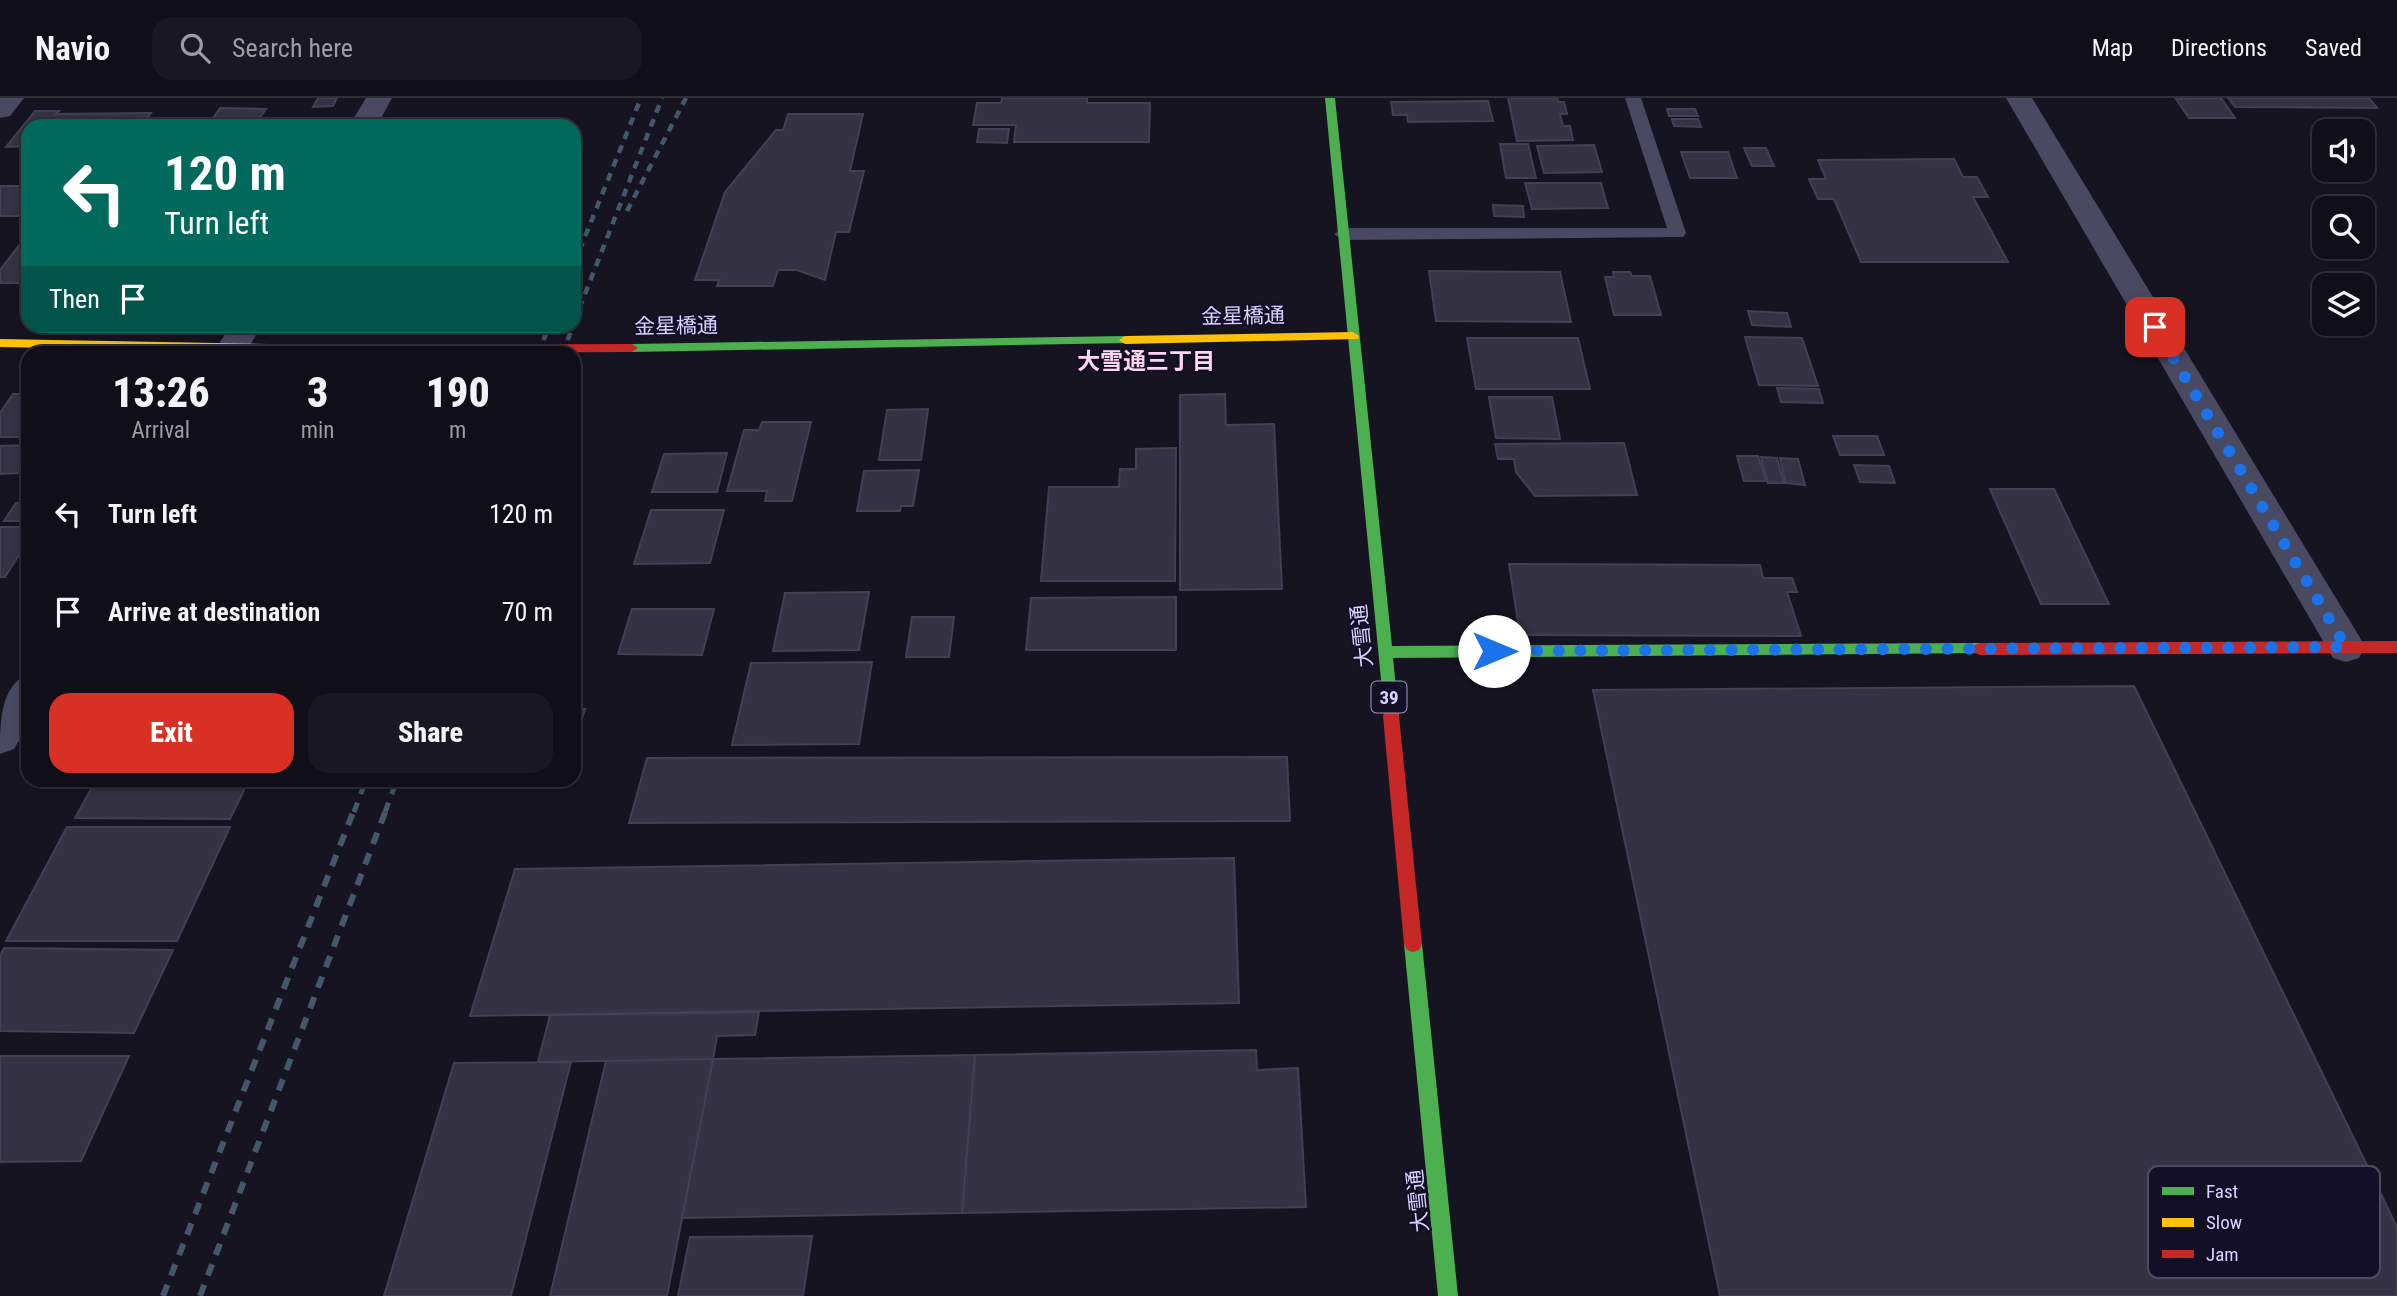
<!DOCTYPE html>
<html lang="en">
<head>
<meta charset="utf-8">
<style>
  body { margin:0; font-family:"Roboto Condensed","Noto Sans JP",sans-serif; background:#191822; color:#f1f3f6; height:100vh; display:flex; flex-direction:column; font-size:26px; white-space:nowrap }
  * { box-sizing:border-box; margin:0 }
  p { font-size:23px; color:#9c9ca2 }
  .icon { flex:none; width:38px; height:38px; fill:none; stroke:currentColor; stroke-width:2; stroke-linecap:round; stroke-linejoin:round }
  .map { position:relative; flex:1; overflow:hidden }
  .sheet { position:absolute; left:21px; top:248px; width:560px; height:441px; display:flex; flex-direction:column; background:#100f19; border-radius:21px; box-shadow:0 4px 10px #0003,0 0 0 2px #302f38 }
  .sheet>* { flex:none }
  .top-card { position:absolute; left:21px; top:21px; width:560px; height:214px; border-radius:21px; box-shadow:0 4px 10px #0003,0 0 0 2px #302f38; background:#00695c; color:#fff; overflow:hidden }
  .controls { position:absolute; left:2312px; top:21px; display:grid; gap:14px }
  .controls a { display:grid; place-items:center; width:63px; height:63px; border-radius:14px; background:#100f19; box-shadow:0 4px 10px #0003,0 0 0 2px #302f38; font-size:35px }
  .pin { position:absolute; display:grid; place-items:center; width:60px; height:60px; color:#fff; margin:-30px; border-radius:14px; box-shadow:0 4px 10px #0006 }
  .me { position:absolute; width:77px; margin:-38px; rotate:90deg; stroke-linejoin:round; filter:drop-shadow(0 0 5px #0008) }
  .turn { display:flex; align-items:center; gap:24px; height:147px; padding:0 28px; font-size:32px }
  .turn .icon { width:91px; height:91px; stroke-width:2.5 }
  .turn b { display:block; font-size:49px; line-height:60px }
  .then { display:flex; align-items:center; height:66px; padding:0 28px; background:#0003; gap:14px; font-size:26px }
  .eta { display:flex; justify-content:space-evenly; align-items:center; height:119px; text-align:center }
  .eta b { font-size:42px; font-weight:800; line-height:49px }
  .button { display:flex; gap:14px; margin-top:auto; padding:14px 28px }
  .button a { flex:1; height:80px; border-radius:21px; background:#d93025; color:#fff; font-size:28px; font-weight:800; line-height:80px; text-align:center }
  .button a+a { background:#191822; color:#f1f3f6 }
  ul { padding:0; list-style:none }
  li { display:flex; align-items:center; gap:21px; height:98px; padding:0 28px }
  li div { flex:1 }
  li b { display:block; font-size:26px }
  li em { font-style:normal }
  header { display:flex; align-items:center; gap:42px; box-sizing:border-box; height:98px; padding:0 35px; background:#100f19; border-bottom:2px solid #302f38 }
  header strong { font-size:33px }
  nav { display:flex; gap:38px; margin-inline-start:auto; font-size:24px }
  .search { width:490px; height:63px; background:#191822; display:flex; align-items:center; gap:18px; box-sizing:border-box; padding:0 24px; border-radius:21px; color:#9c9ca2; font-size:26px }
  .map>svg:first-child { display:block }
</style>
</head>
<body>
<header>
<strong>Navio</strong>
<div class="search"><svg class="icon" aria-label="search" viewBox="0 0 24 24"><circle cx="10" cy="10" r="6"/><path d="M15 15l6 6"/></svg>Search here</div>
<nav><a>Map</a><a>Directions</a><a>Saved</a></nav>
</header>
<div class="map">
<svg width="2397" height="1198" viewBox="0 0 2397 1198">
  <rect width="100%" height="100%" fill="#161421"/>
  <path fill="#343243" stroke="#433f54" stroke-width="2" d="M318 0H337L333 8 313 9Z
    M1002 0H1087V5H1150L1149 44H1014L1016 27H973L977 5H1001Z
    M1508 0H1557L1558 4H1564L1567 16H1560L1563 28H1570L1573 42 1517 43Z
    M2221 0 2235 20H2189L2176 1Z
    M2228 0H2369L2377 10 2235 9Z
    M1488 3 1493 23 1408 24 1407 17H1393L1391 4Z
    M220 10 266 11 254 28H200L209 26Z
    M1667 11H1695L1698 18H1669Z
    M35 13H59L56 16 151 15 142 28H28V48L6 49Z
    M788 16H863L850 73H864L849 134H836L825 182 797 172H778L773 188H717L719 182H695L725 94 776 32H783Z
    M1672 21H1698L1701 29 1674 28Z
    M979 31H1009L1007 45 977 44Z
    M1500 46H1528L1536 80H1506Z
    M1594 47 1602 74 1544 75 1537 48Z
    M1744 50H1766L1774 68H1752Z
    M1681 54H1728L1737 80H1690Z
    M1954 61 1963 79H1977L1988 99H1973L2008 164H1861L1834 101H1818L1809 81H1826L1818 62Z
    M1525 85H1601L1608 110 1532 111Z
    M0 88H28V112L24 118H0Z
    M1493 107 1523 108 1524 119 1494 118Z
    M28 136V175L20 185H0V172Z
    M1429 173 1560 174 1571 224 1436 223Z
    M1613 174H1630L1632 178H1650L1661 217H1614L1605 179H1614Z
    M1748 213 1787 215 1791 229 1752 227Z
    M1745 239 1802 240 1818 288 1759 287Z
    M1467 240H1578L1590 291H1476Z
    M1777 290 1819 291 1823 305 1781 304Z
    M13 296H28V339H0V315Z
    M1225 296 1226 327 1274 326 1282 491 1180 492V297Z
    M1489 299H1552L1560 341 1496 340Z
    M928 311 921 362H879L887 312Z
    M762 324H811L792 403H765L767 393H727L744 332H759Z
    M1833 338H1877L1884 357H1840Z
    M1624 345 1637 397 1535 398 1516 374 1514 361H1498L1495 346Z
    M28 347V360L18 375 0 376V348Z
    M1176 350 1175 483H1041L1049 389H1119L1120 371H1136V351Z
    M727 355 717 394H652L664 356Z
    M1737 358H1758L1766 383H1744Z
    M1761 359 1777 360 1784 385H1768Z
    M1780 360 1798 361 1805 387 1786 385Z
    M1854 367 1889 368 1895 385 1860 384Z
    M919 372 913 408H901L900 413H857L864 373Z
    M1990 391H2054L2109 506H2041Z
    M16 405H28V423H4Z
    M651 412H724L710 465 634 466Z
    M0 429H28V443L5 479H0Z
    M1509 466 1760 467 1763 480H1792L1797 494H1787L1801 538 1520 537Z
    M869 494 859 552 773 553 785 495Z
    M1176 499V552H1026L1031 500Z
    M632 511H714L702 557 618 556Z
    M912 519H954L949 559H906Z
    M872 564 859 646 732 647 751 565Z
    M2134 588 2397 1129V1198H1720L1593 592Z
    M574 611H585L574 645Z
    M1287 659 1290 723 629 725 647 660Z
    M96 682H249L230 721 75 720Z
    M67 729H230L177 843H6Z
    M1234 760 1239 905 470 918 515 771Z
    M4 850 173 852 134 935 0 933V858Z
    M759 914 755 937 717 938 713 961 538 964 550 917Z
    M1256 952 1257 972 1298 970 1306 1109 962 1115 975 957Z
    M975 957 962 1115 682 1120 713 961Z
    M0 958H129L81 1063 0 1064Z
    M713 961 667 1198H550L606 963Z
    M571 964 511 1198H384L454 965Z
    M812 1138 803 1198H678L690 1139Z"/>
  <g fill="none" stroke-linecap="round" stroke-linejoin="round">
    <path fill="#4a4962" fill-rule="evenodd" d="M1625 0H1641L1686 135 1683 139 1343 142 1334 136 1343 130H1667Z"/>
    <path fill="#4a4962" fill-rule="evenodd" d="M0 0H24L10 18 0 20Z
      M366 0H392L377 28H349Z
      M2006 0H2032L2359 538 2365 549 2359 560 2346 564 2333 560Z
      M230 228H261L245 256H213Z
      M28 576V627L14 651 0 656C0 625 0 588 28 576Z"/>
    <path fill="#4caf50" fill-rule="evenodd" d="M1325 0H1335L1392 548 1980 545 1985 547 1988 551 1985 555 1393 560 1399 618 1397 623H1385Z
      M1125 238 1130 239V245L632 254 626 250 632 246Z
      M1413 838 1419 840 1422 846 1458 1198H1438L1404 846 1407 840Z"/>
    <path fill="#ffc107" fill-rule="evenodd" d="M1353 234 1359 238 1358 241 1125 246 1119 242 1125 238Z
      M0 241 323 247 329 251 323 255 0 249Z"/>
    <path fill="#c62828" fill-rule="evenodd" d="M632 246 638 250 632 254 323 255 317 251 323 247Z
      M2397 543V555L1980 557 1975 555 1972 551 1975 547 1980 545Z
      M1391 611 1397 613 1399 618 1422 846 1419 852 1413 854 1407 852 1404 846 1383 618 1385 613Z"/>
    <path stroke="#43596b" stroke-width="4.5" stroke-dasharray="8 7" stroke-linecap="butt" d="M627 113 686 0
      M574 166 641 0
      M574 224 662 0
      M538 256 549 228
      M562 256 573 228"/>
    <path stroke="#43596b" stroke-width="5" stroke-dasharray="10 9" stroke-linecap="butt" d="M354 714 366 682
      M385 714 397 682"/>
    <path stroke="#43596b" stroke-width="6" stroke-dasharray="12 10" stroke-linecap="butt" d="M163 1198 354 712
      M200 1198 386 712"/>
  </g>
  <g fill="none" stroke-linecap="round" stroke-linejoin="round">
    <path stroke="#1a73e8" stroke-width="12" stroke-dasharray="0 21.6" d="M1494 553 2346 549 2155 229"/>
  </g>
  <g text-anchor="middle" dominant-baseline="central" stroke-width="5" stroke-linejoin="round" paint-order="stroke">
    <rect fill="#130f26" stroke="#9e99be" stroke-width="2" x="1371.5" y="583.5" width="35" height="31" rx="5"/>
    <g font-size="19" font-weight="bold" fill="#d9d4ff">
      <text x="1389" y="599">39</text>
    </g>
    <g font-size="21" fill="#d9d4ff" stroke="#130f26">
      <text transform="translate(1243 218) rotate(-1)">金星橋通</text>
      <text transform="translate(676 228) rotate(-1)">金星橋通</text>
      <text transform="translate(1362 538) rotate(-96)">大雪通</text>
      <text transform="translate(1418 1103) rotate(-96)">大雪通</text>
    </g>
    <g font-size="23" font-weight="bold" fill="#ffd6f0" stroke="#130f26">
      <text x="1146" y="263">大雪通三丁目</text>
    </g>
  </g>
  <rect x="2148" y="1068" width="232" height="112" rx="10" fill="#130f26" stroke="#4e4a67" stroke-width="2"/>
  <rect x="2162" y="1089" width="32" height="8" fill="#4caf50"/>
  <rect x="2162" y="1120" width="32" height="9" fill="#ffc107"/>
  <rect x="2162" y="1152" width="32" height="8" fill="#c62828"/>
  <g font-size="19" fill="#d9d4ff">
    <text x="2206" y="1100">Fast</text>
    <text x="2206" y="1131">Slow</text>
    <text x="2206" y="1163">Jam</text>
  </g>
</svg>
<div class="controls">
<a><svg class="icon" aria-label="sound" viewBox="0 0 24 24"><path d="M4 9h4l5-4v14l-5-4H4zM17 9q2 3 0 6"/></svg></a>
<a><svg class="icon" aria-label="search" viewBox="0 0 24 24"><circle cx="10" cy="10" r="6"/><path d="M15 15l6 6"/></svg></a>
<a><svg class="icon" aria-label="layers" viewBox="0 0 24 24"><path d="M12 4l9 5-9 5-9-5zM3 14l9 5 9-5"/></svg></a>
</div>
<div class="pin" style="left:2155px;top:229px;background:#d93025"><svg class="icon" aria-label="arrive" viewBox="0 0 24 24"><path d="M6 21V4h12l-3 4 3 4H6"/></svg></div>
<svg class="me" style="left:1494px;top:553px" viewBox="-20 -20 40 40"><circle r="19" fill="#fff"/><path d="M0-13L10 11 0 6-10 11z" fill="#1a73e8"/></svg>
<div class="top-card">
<div class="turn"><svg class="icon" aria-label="left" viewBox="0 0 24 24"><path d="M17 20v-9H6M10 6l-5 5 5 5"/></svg><div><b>120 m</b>Turn left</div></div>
<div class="then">Then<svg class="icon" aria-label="arrive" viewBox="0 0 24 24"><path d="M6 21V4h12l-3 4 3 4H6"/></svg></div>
</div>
<section class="sheet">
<div class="eta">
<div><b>13:26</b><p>Arrival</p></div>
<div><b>3</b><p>min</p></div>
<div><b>190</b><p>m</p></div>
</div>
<ul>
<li><svg class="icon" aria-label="left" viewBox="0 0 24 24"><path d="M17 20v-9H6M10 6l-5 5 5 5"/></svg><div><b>Turn left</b></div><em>120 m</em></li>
<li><svg class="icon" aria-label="arrive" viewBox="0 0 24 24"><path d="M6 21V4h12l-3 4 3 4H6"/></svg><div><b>Arrive at destination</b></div><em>70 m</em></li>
</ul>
<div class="button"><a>Exit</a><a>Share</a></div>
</section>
</div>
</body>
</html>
